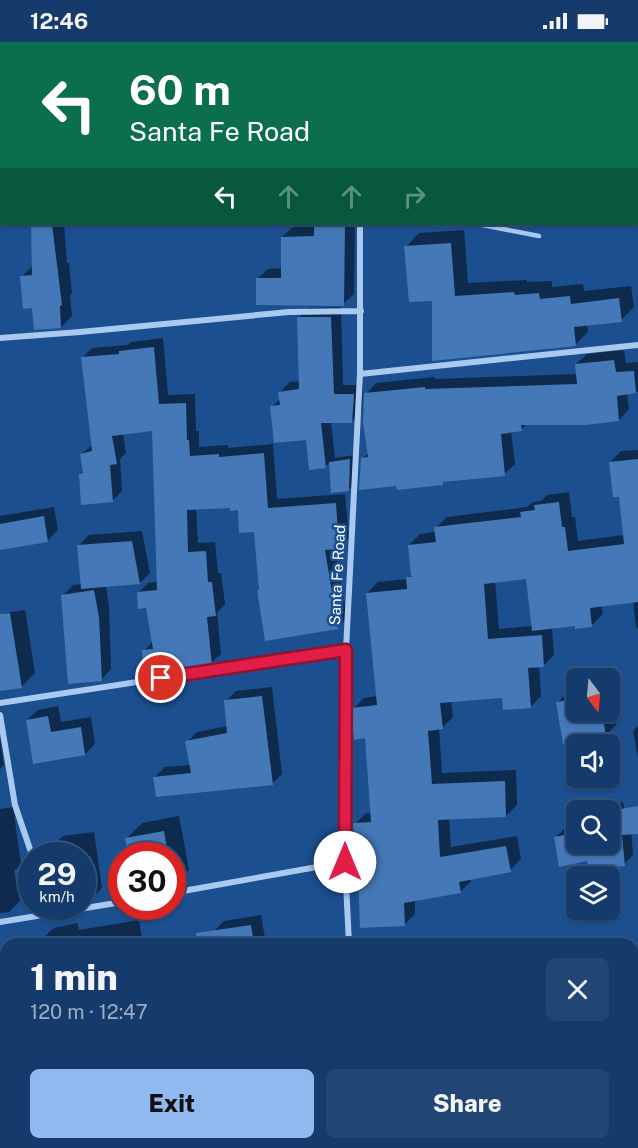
<!DOCTYPE html>
<html lang="en">
<head>
<meta charset="utf-8">
<style>
  body { margin:0; font-family:"Public Sans",sans-serif; background:#214673; color:#f1f3f6; height:100vh; display:flex; flex-direction:column; font-size:22px; white-space:nowrap }
  * { box-sizing:border-box; margin:0 }
  p { font-size:20px; color:#9dadc1 }
  .icon { flex:none; width:33px; height:33px; fill:none; stroke:currentColor; stroke-width:2; stroke-linecap:round; stroke-linejoin:round }
  .map { position:relative; flex:1; overflow:hidden }
  .details { position:absolute; left:0px; top:896px; width:639px; height:212px; display:flex; flex-direction:column; background:#143b6b; border-radius:18px 18px 0 0; box-shadow:0 2px 4px #0004,0 0 0 2px #33557e }
  .details>* { flex:none }
  .guide { position:absolute; left:0px; top:0px; width:639px; height:183px; box-shadow:0 2px 4px #0004,0 0 0 2px #33557e; background:#0b6e4f; color:#fff; overflow:hidden }
  .needle { width:39px; rotate:164deg }
  .tools { position:absolute; left:566px; top:626px; display:grid; gap:12px }
  .tools a { display:grid; place-items:center; width:54px; height:54px; border-radius:9px; background:#143b6b; box-shadow:0 2px 4px #0004,0 0 0 2px #33557e; font-size:30px }
  .speed { position:absolute; left:18px; top:800px; display:flex; gap:12px; font-size:30px; font-weight:700; text-align:center }
  .speed>* { display:grid; place-content:center; width:78px; height:78px; border-radius:50%; background:#143b6b; box-shadow:0 2px 4px #0004,0 0 0 2px #33557e; line-height:1 }
  .speed small { font-size:15px; font-weight:400 }
  .speed .limit { border:9px solid #d22; background:#fff; color:#111 }
  .pin { position:absolute; display:grid; place-items:center; width:51px; height:51px; color:#fff; margin:-26px; border:3px solid #fff; border-radius:50%; box-shadow:0 2px 6px #0007 }
  .me { position:absolute; width:66px; margin:-33px; rotate:0deg; stroke-linejoin:round; filter:drop-shadow(0 0 4px #0008) }
  .turn { display:flex; align-items:center; gap:21px; height:126px; padding:0 30px; font-size:27px }
  .turn .icon { width:78px; height:78px; stroke-width:2.5 }
  .turn b { display:block; font-size:42px; line-height:51px }
  .lanes { display:flex; align-items:center; height:57px; padding:0 30px; background:#0003; justify-content:center; gap:30px; direction:ltr }
  .lanes .off { opacity:.35 }
  .round { display:grid; place-items:center; flex:none; width:63px; height:63px; border-radius:9px; background:#214673 }
  .summary { display:flex; align-items:center; justify-content:space-between; height:102px; padding:0 30px }
  h1 { font-size:36px; font-weight:800; line-height:45px }
  .cta { display:flex; gap:12px; margin-top:auto; padding:12px 30px }
  .cta a { flex:1; height:69px; border-radius:9px; background:#90b9f0; color:#111; font-size:24px; font-weight:800; line-height:69px; text-align:center }
  .cta a+a { background:#214673; color:#f1f3f6 }
  .status { display:flex; justify-content:space-between; align-items:center; height:42px; padding:0 30px; background:#143b6b; direction:ltr }
  .status svg { height:16px; fill:currentColor }
  .map>svg:first-child { display:block }
</style>
</head>
<body>
<div class="status"><b>12:46</b><svg viewBox="0 0 49 12"><path d="M0 12V9h3v3zM5 12V6h3v6zM10 12V3h3v9zM15 12V0h3v12zM26 1h20v11H26zM47 4h2v5h-2z"/></svg></div>
<div class="map">
<svg width="638" height="1106" viewBox="0 0 638 1106">
  <rect width="100%" height="100%" fill="#1b4f8f"/>
  <path fill="#0007" fill-rule="evenodd" d="M0 0H99L2 2V129Z
    M370 0H432V2H377Z
    M467 0H537V2H467Z
    M31 182H64L67 221H69L72 251 70 254 72 274 61 285 34 265 22 235 33 223Z
    M315 182H355L354 252 343 262 257 237 268 227 282 226V195L293 185 315 184Z
    M464 188 468 241 527 238V240L552 239V245L583 242 584 249 631 244 634 265 621 278 587 282 588 290 575 303 433 257 406 205 419 191Z
    M341 265 343 343H363L362 369 352 379 331 380 335 416 355 413 353 443 348 448 332 450 330 420 325 425 307 396 272 365 281 356 280 350 290 340 300 339 298 276 308 266Z
    M163 296 168 353 195 352 196 389H199V405L228 403V406L273 402 277 457 345 452 349 496 339 506H336L347 576 337 586 261 546 256 489 240 467 232 465 196 466 198 501 215 500 218 531H221L225 562 217 571 221 612 211 621 144 609 153 599 147 564 139 550 148 541 159 539 153 387 123 392 126 411 120 417 122 449 112 459 80 432 84 428 81 413 93 402 83 315 92 306 127 303 131 300Z
    M624 308 626 321 638 320V350L627 351 629 367 619 378 527 382 521 388 511 389 515 422 504 432 446 438 443 441 398 443 362 417 369 411 366 352 376 341 435 335V337L577 332 576 322 587 312Z
    M638 408V586H636L633 559 601 563 603 572 592 583 576 582 552 585 554 613 543 624H539L541 654 530 665 503 655 451 658 453 675 442 686H439L442 731 516 728 517 763 506 774 449 776 451 805 517 794 521 817 510 828 470 836 471 839 460 850 415 858V872L404 883 358 802 355 782 366 771H371L366 695 353 667 364 656 377 654 367 551 378 540 408 537 412 531 409 503 420 492 436 490V486L447 475 527 465 533 460 541 459 547 453 569 450 572 475H575L578 499 624 493 620 453 610 420 621 409ZM527 535 533 584 499 587 495 539Z
    M54 465 58 488 47 499 0 507V474Z
    M142 489 150 531 140 541 106 544 109 564 111 627 101 638 63 554 73 543 82 542 79 503 89 493Z
    M25 568 35 631 21 645 0 648V572Z
    M610 643 616 683 605 694 558 660 568 650 576 648V669H609Z
    M272 645 282 732 272 742 155 735 165 725 191 723 187 700 197 690 228 684 226 659 236 649Z
    M58 664 61 680 91 675 95 702 85 712 27 678 38 668Z
    M638 684V716L633 689Z
    M0 697 4 723 0 727Z
    M623 760 628 785H631L633 813 624 822 589 818 555 796 564 787 576 784V801H609V768H594L596 766Z
    M13 765 21 822 14 829 20 859 9 870 0 871V767Z
    M179 774 189 828 172 844V813H130L127 796 142 781Z
    M94 790 102 846 91 857 82 858V813H54L53 804 63 794Z
    M261 873 266 902H216L214 889 224 879Z
    M139 878 143 902H45L43 896 54 886 77 881 79 888Z
    M0 962H6V984H0Z"/>
  <path fill="#4478b7" d="M52 182 62 263 60 264 61 286 34 288 32 266 23 267 20 234 32 233 31 184Z
    M314 182H345L344 264 256 263V236H281V195L314 194Z
    M451 201 455 254 514 250 515 253 539 251 540 257 570 254 571 262 619 256 622 280 574 285 576 304 432 319V259L409 260 404 204Z
    M297 275H331L334 352H354L352 381H321L326 426 309 428 306 398 274 401 270 364 280 363 278 350 299 347Z
    M154 305 159 362 186 361 187 398H189L190 414 219 412V415L264 411 268 466 336 461 339 507 325 508 338 587 265 599 257 548H259L254 490 239 491 238 468 230 469V466L187 468 188 510 206 509 208 540H212L216 574 207 575 212 623 144 634 142 608 153 607 146 566 138 567 137 550 157 548 152 389 112 394 117 422 110 423 113 460 81 463 79 432 83 431 80 412 92 409 81 315 119 312V309Z
    M614 318 616 330 634 329 636 351 617 354 619 379 586 383H521L522 389 501 392 505 434 443 440V443L397 448 396 444 359 448 361 416 368 415 363 380 364 351 425 345V347L577 342 575 322Z
    M350 417 349 449 331 451 329 420Z
    M638 417V560L590 566 592 585 575 587V584L532 589 526 537 484 542 488 597 542 593 544 625 528 626 531 666 503 668 502 656 440 661 443 687 428 689 432 742 505 739 506 775 438 778 440 815 506 804 511 830 459 840 461 851 404 861 405 884 360 886 357 804H354L353 781 371 780 365 696 354 698 351 666 377 663 366 551 407 547 406 535H411L408 503 436 500 434 485 521 475 520 470 535 468 534 463 559 460 562 485H565L568 509 624 502 619 455H613L609 420Z
    M44 474 48 500 0 508V482Z
    M132 499 140 542 81 547 77 503Z
    M94 548 99 575 102 639 68 642 61 553Z
    M10 571 22 646 0 649V572Z
    M262 654 273 743 156 755 153 735 191 731 185 699 227 691 224 658Z
    M576 657V669H602L606 695 563 702 556 660Z
    M48 674 51 690 81 685 85 713 33 722 26 678Z
    M638 764V792L622 793 625 824 588 827 587 819 559 825 554 795 576 791V801H609V769Z
    M164 789 168 813H128L125 796Z
    M251 883 254 902H197L196 891Z"/>
  <g fill="none" stroke-linecap="round" stroke-linejoin="round">
    <path stroke="#a9c9ee" stroke-width="4.5" d="M477 182 539 194"/>
    <path stroke="#a9c9ee" stroke-width="6" d="M363 2V0
      M0 296 80 290 289 270 361 269
      M360 332 638 303
      M346 608 345 820 349 902
      M0 661 346 608 360 332V182
      M0 673 15 763 32 813
      M172 851 345 820
      M0 880 122 860"/>
  </g>
  <g fill="none" stroke-linecap="round" stroke-linejoin="round">
    <g stroke="#92132f" stroke-width="15">
      <path id="route" d="M161 636 346 608 345 820"/>
    </g>
    <use href="#route" stroke="#e11d48" stroke-width="10"/>
  </g>
  <g text-anchor="middle" dominant-baseline="central" stroke-width="5" stroke-linejoin="round" paint-order="stroke">
    <g font-size="15" fill="#fff" stroke="#1b4f8f">
      <text transform="translate(337 533) rotate(-87)">Santa Fe Road</text>
    </g>
  </g>
</svg>
<div class="tools">
<a><svg class="needle" viewBox="-14 -14 28 28"><path d="M0-13l5 13h-10z" fill="#e53935"/><path d="M0 13l5-13h-10z" fill="#9dadc1"/></svg></a>
<a><svg class="icon" aria-label="sound" viewBox="0 0 24 24"><path d="M4 9h4l5-4v14l-5-4H4zM17 9q2 3 0 6"/></svg></a>
<a><svg class="icon" aria-label="search" viewBox="0 0 24 24"><circle cx="10" cy="10" r="6"/><path d="M15 15l6 6"/></svg></a>
<a><svg class="icon" aria-label="layers" viewBox="0 0 24 24"><path d="M12 4l9 5-9 5-9-5zM3 14l9 5 9-5"/></svg></a>
</div>
<div class="speed"><div>29<small>km/h</small></div><div class="limit">30</div></div>
<div class="pin" style="left:161px;top:636px;background:#d93025"><svg class="icon" aria-label="arrive" viewBox="0 0 24 24"><path d="M6 21V4h12l-3 4 3 4H6"/></svg></div>
<svg class="me" style="left:345px;top:820px" viewBox="-20 -20 40 40"><circle r="19" fill="#fff"/><path d="M0-13L10 11 0 6-10 11z" fill="#e11d48"/></svg>
<div class="guide">
<div class="turn"><svg class="icon" aria-label="left" viewBox="0 0 24 24"><path d="M17 20v-9H6M10 6l-5 5 5 5"/></svg><div><b>60 m</b>Santa Fe Road</div></div>
<div class="lanes"><svg class="icon" aria-label="left" viewBox="0 0 24 24"><path d="M17 20v-9H6M10 6l-5 5 5 5"/></svg><svg class="icon off" aria-label="ahead" viewBox="0 0 24 24"><path d="M12 20V5M6 11l6-6 6 6"/></svg><svg class="icon off" aria-label="ahead" viewBox="0 0 24 24"><path d="M12 20V5M6 11l6-6 6 6"/></svg><svg class="icon off" aria-label="right" viewBox="0 0 24 24"><path d="M7 20v-9h11M14 6l5 5-5 5"/></svg></div>
</div>
<section class="details">
<div class="summary"><div><h1>1 min</h1><p>120 m · 12:47</p></div><a class="round"><svg class="icon" aria-label="close" viewBox="0 0 24 24"><path d="M6 6l12 12M18 6L6 18"/></svg></a></div>
<div class="cta"><a>Exit</a><a>Share</a></div>
</section>
</div>
</body>
</html>
